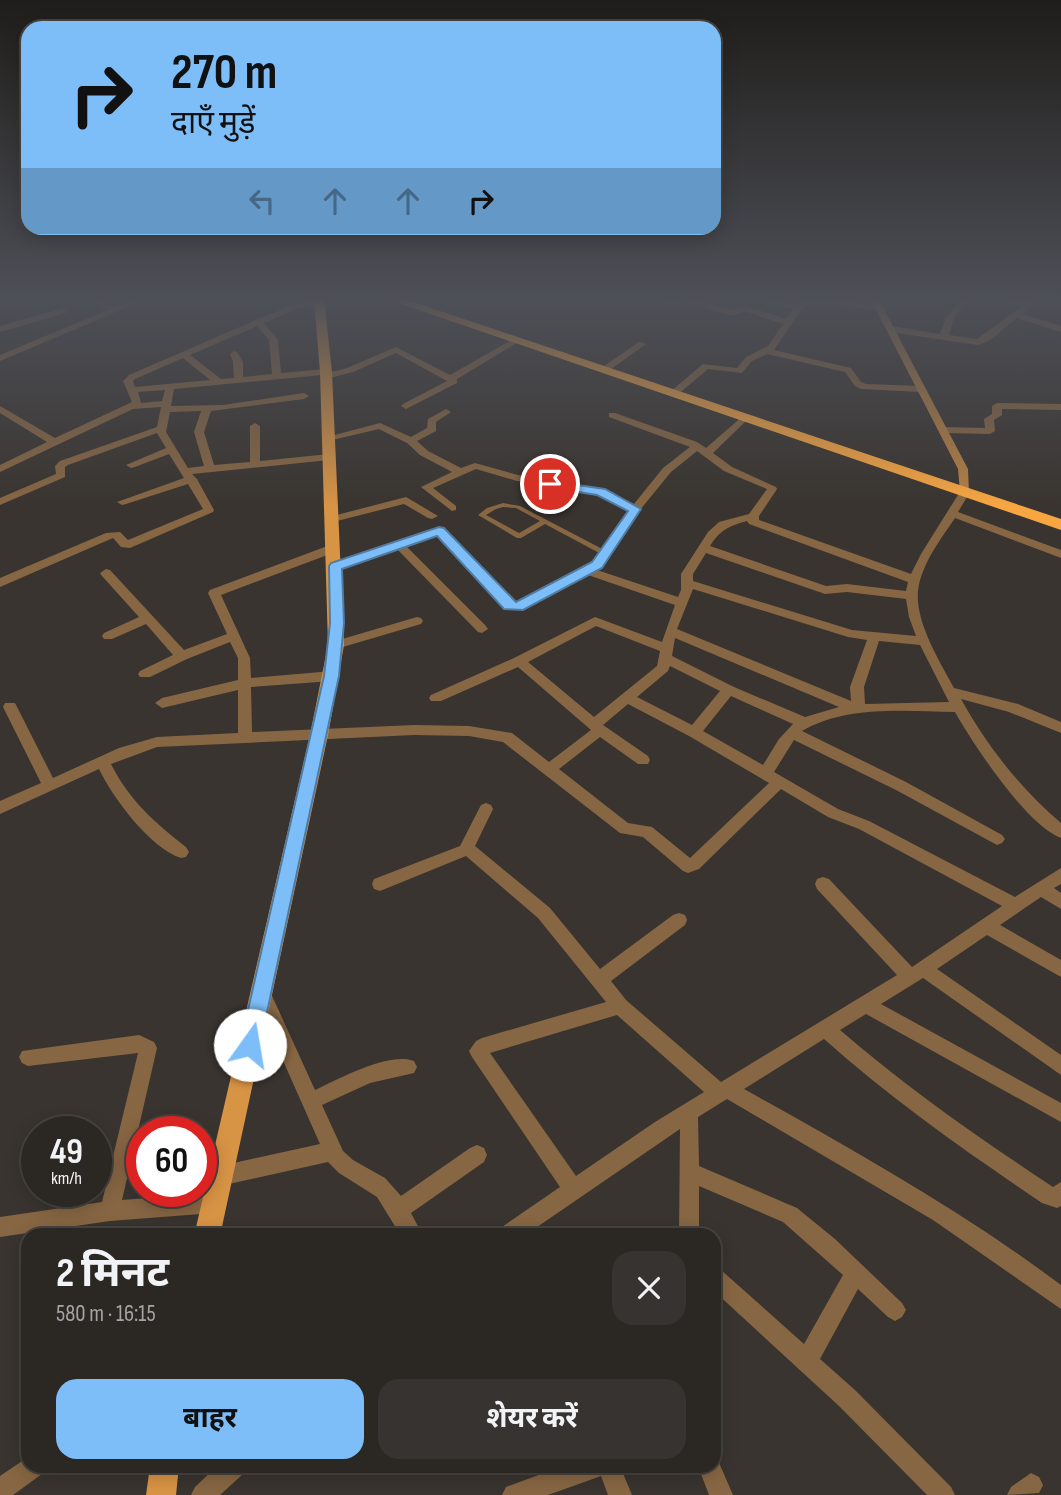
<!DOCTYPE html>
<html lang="hi">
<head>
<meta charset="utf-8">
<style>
  body { margin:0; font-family:"Sofia Sans Condensed","Noto Sans Devanagari",sans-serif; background:#373330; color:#f1f3f6; height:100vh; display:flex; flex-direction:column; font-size:26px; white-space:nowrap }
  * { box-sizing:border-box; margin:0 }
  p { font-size:23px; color:#a6a5a6 }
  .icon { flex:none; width:38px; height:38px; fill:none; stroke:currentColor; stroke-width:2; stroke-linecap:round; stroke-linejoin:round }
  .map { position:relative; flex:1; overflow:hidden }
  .side { position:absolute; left:21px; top:1228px; width:700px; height:245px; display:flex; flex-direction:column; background:#2b2723; border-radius:21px; box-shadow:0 4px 18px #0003,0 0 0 2px #474441 }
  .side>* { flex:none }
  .guide { position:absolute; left:21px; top:21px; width:700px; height:214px; border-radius:21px; box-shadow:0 4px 18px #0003,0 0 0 2px #474441; background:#7dbef9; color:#111; overflow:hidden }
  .speed { position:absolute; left:21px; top:1116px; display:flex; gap:14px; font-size:35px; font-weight:700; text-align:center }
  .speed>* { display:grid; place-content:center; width:91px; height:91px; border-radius:50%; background:#2b2723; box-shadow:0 4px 18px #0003,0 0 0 2px #474441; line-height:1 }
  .speed small { font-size:18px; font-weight:400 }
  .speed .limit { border:10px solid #d22; background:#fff; color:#111 }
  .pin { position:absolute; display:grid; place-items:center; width:60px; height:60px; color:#fff; margin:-30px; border:4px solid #fff; border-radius:50%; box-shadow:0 2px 7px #0007 }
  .me { position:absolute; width:77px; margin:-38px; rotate:13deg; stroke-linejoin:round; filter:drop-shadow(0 0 5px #0008) }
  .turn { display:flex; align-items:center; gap:24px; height:147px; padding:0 35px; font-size:32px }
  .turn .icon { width:91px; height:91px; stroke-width:2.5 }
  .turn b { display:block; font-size:49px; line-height:60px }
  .lanes { display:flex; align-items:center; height:66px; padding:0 35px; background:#0003; justify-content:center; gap:35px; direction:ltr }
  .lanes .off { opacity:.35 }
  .round { display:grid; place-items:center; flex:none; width:74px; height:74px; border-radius:21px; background:#373330 }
  .headline { display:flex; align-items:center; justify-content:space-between; height:119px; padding:0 35px }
  h1 { font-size:42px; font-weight:700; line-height:52px }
  .action { display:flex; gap:14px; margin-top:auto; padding:14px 35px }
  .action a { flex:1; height:80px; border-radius:21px; background:#7dbef9; color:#111; font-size:28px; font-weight:700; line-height:80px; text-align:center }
  .action a+a { background:#373330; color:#f1f3f6 }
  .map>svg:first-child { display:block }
</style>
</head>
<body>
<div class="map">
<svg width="1061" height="1495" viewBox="0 0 1061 1495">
  <rect width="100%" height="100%" fill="#39342f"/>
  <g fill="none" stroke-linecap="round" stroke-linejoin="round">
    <path fill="#876643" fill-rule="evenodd" d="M503 503 520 506 610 553 609 555H603L545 524 521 538H517L478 515 487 508ZM503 507 516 508 540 521 519 533 486 515 496 509Z"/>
    <path fill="#876643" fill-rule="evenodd" d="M88 298H97L115 307 139 298H149L0 361V355L108 310Z
      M649 298 673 300 678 298H689L732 310 744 305 786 319 793 309 754 298H766L792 304 815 299 882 305V309L879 310 815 304 803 307 774 350 851 368 861 382 866 384 921 386 926 389 921 392 861 389 855 386 845 372 767 354 752 361 742 373 708 369 676 396H670V392L703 364 737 368 746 357 768 346 783 324 744 311 732 316 684 301 674 305Z
      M962 298H970L954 318 949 335 977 339 1021 307 993 300 992 298H1004L1026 303 1032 298H1041L1022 314 1061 326V332L1017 318 990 340 978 345 890 332 886 329 890 326 940 334 946 318Z
      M320 300 324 302 323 304 296 309 264 323 278 340 281 373 326 369 331 372 347 368 396 347 450 375 513 339 520 341 457 379V383L406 409 401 406 403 404 447 381 396 353 353 372 326 379 322 375 174 389 171 406 223 405 304 393 309 396 304 399 211 411 204 432 214 465 250 462V426L255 423 260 426V461L329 454 334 457 329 460 192 474 197 479 214 510 213 512 130 548 121 547 113 538 0 587V578L106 533 120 532 128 540 203 509 188 484 126 504 122 505 117 502 184 478 169 454 135 467 131 468 126 465 166 448 157 433 68 465 65 467V477L0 505V498L56 474 55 466 60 461 157 427 161 407 133 409 0 472V465L47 442 0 413V406L55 438 132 402 123 381 129 375 291 305ZM257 326 269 340 272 374 243 377V362L237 352 234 351 230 354 233 362 234 378 221 379 190 355ZM183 358 210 380 135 387 133 381 135 379ZM165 390 162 401 141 403 138 392ZM201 411 194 432 204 466 188 468 166 432 170 412Z
      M63 308 67 311 66 313 0 332V326Z
      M639 342 646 344 607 372H601V368Z
      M997 403 1061 404V410L1002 409V415L994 420 995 431 990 434 943 433 938 430 943 427 985 428 984 419 992 414V406Z
      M446 409 451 412 436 422V431L417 441 428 451 461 468 475 463 518 475 603 489 634 504 663 468 690 447 609 417V413H615L697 442 706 448 744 415 747 416V420L713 453 732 467 776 487 777 489 759 516V520L911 574 921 554 961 490 965 489 970 492 958 512 1061 550V558L955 518C940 540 921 565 918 591 915 622 940 662 954 688L1018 704 1061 722V733L1009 712 961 699C987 746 1020 788 1061 823V838C1027 826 973 744 955 712 905 711 846 705 802 731L906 782 1002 835 1005 839 1002 843 997 845 896 790 794 740 774 772 838 809 869 821 1015 897 1061 868V884L1054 888 1061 893V909L1041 897 1000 925 1061 960V977L987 935 937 969 1061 1055V1075L923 978 881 1004 1061 1103V1122L866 1014 840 1030C907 1088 979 1138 1053 1187L1061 1182V1206L1057 1208 1042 1203C967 1152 892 1100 824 1039L744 1089C853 1150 961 1210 1061 1285V1309L933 1220 727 1099 698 1117 699 1166 797 1208 835 1239 902 1303 906 1310 902 1317 895 1321 888 1317 858 1289 820 1359 855 1390 951 1487 955 1495H927L839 1406 714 1291V1267L721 1270 804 1344 843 1275 783 1222 699 1186V1236H679L680 1129 524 1236H496L499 1229 560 1187 472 1057 469 1051 476 1041 482 1038 606 1002 538 918 466 856 380 891 374 889 372 884 374 879 460 846 481 805 486 803 491 805 493 809 475 846 550 908 600 969 673 915 679 913 685 915 687 920 685 925 611 981 626 1000 721 1082 897 975 817 889 815 884 817 879 823 877 829 879 912 967 1002 906 859 829 828 817 781 789 699 869 688 873 683 871 643 837 620 833 503 742 469 736 414 735 157 747 111 764C129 800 155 823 186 847L189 852 186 857 181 858C150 848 113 798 99 769L0 814V801L41 783 3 707 5 703H15L53 778 119 748 157 737 238 733V690L162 708 155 703 162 698 238 680V658L230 642 187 659 150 677H140L138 674 140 671 173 655 146 624 112 639H104L102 636 104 633 139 617 102 576 100 573 106 569 110 570 184 650 227 634 208 593 210 590 330 545H338V551L221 595 250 658 251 678 332 671 339 676 332 681 251 687 252 732 414 725 469 726 512 733 549 762 591 730 518 667 441 701H431L429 698 431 695 514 658 595 617 662 642 675 605 588 575 522 610 505 609 437 535 406 546 486 626 488 629 482 633 478 632 397 549 335 570 329 566 331 563 439 528 443 529 513 602 516 603 593 562 629 510 600 495 517 481 476 469 433 488 456 506V510L452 511 421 487 452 472 420 455 407 443 379 429 328 441 323 438 380 423 411 437 427 428 428 419ZM697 451 724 471 767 489 749 514 719 522 708 532 681 574V590L678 597 597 570 601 568 631 521 671 472ZM747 521 749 524 908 582 906 591 847 584 826 586 710 546C720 530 729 526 747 521ZM706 553 825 594 847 592 906 599 909 617 916 636 852 630 693 581V574ZM693 589 848 637 867 640 850 687 851 701 677 629ZM596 626 660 651 657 666 594 717 528 662ZM675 638 839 707 805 717 734 687 672 656ZM879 641 920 645 949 702 865 704 864 687ZM670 666 720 691 692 725 637 697 668 671ZM731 696 793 724 779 739 763 765 703 731ZM628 704 689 736 769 783 690 858 652 827 628 823 559 769 600 737 638 764H648L650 760 648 756 603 725ZM617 1015 704 1092 655 1122 576 1176 490 1053Z
      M406 497 438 516 432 519 428 518 404 504 333 522 327 519 329 517Z
      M417 617 421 618 423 621 421 624 336 649 330 645 332 642Z
      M262 985 268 987 315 1090C338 1079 390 1051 414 1061L417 1067 414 1073 370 1083 322 1105 343 1151 353 1160 385 1178 401 1196 470 1148 477 1145 484 1148 487 1155 484 1162 411 1213 423 1236H401L377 1197 339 1173 328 1162 220 1186 213 1183 210 1176 213 1169 220 1166 320 1144 253 993 256 987Z
      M139 1035 154 1042 157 1048 122 1200 214 1193 221 1196 224 1203 221 1210 214 1213 110 1221 0 1237V1217L102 1202 138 1053 28 1066 22 1063 19 1057 22 1051Z
      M714 1456 717 1458 733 1495H709L698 1466H714Z
      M28 1457V1466H45L42 1474 13 1495H0V1476Z
      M217 1466H246L243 1474 220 1495H191L195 1487Z
      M563 1466H620L632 1495H608L601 1476 548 1495H502L506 1487Z
      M1031 1473 1039 1477 1043 1485 1039 1493 1007 1495 1011 1487Z"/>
    <path fill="#b58045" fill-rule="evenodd" d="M870 298H878L968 469 969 494 965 495 960 492 958 469Z"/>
    <path fill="#d89445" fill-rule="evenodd" d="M314 298H324L332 372 344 645 328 735 220 1236H194L310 735 328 645 320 372Z
      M150 1466H179L176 1495H146Z"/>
    <path fill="#f8a642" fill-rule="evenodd" d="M384 298H401L1061 519V530Z"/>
  </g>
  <linearGradient id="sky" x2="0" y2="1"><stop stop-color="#1f1d1a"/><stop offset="0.59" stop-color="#4e5058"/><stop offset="1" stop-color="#4e5058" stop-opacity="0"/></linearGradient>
  <rect width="1061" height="507" fill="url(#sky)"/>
  <path fill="#7dbef9" stroke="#517ca2" stroke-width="2" d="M550 481 605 489 641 509 602 568 523 610 504 609 437 536 342 569 344 623 339 676 260 1045 257 1052 250 1055 243 1052 240 1045 324 676 330 623 329 566 331 563 439 527 444 528 516 602 592 562 628 511 597 495 546 487 544 484Z"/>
</svg>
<div class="speed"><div>49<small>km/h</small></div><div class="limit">60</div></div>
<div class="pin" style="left:550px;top:484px;background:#d93025"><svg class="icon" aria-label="arrive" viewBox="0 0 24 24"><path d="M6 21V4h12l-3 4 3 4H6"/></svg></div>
<svg class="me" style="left:250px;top:1045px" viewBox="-20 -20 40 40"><circle r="19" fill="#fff"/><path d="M0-13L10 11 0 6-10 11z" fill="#7dbef9"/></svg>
<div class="guide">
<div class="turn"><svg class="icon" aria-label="right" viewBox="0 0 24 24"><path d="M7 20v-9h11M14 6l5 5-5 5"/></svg><div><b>270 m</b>दाएँ मुड़ें</div></div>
<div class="lanes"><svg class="icon off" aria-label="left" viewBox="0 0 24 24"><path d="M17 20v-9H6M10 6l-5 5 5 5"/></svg><svg class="icon off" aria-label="ahead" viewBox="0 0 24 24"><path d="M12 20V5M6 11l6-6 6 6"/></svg><svg class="icon off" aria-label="ahead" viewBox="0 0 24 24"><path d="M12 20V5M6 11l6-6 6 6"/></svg><svg class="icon" aria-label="right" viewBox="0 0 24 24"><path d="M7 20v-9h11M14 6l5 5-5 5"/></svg></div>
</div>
<section class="side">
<div class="headline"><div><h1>2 मिनट</h1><p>580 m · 16:15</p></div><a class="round"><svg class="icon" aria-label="close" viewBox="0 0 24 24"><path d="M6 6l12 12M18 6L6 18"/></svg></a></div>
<div class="action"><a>बाहर</a><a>शेयर करें</a></div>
</section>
</div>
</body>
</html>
